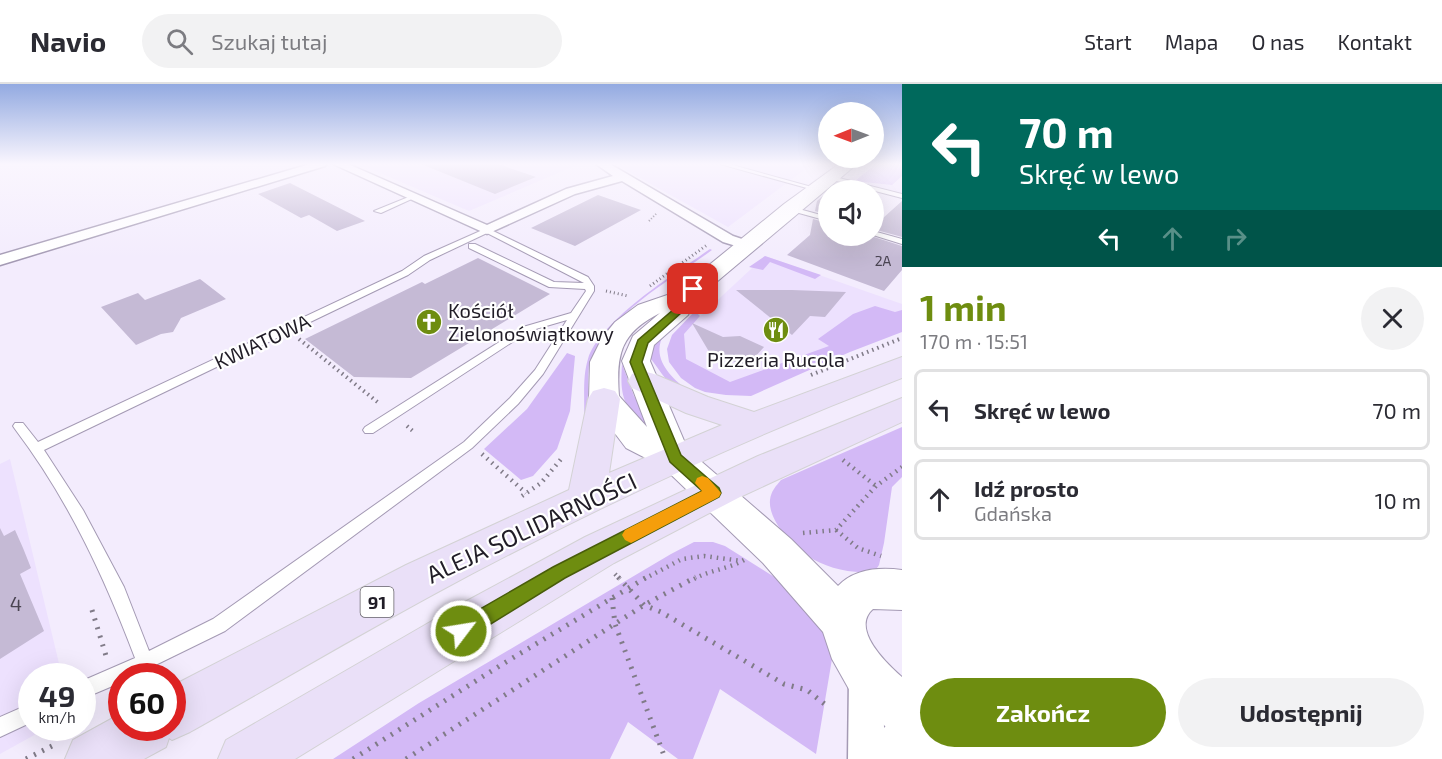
<!DOCTYPE html>
<html lang="pl">
<head>
<meta charset="utf-8">
<style>
  body { margin:0; font-family:"Exo 2",sans-serif; background:#f2f2f3; color:#2b2b33; height:100vh; display:flex; flex-direction:column; font-size:22px; white-space:nowrap }
  * { box-sizing:border-box; margin:0 }
  p { font-size:20px; color:#7c7c81 }
  .icon { flex:none; width:33px; height:33px; fill:none; stroke:currentColor; stroke-width:2; stroke-linecap:round; stroke-linejoin:round }
  .map { position:relative; flex:1; overflow:hidden }
  .panel { display:flex; flex-direction:column; background:#fff; width:540px }
  .panel>* { flex:none }
  .banner { background:#00695c; color:#fff; overflow:hidden }
  .needle { width:39px; rotate:269deg }
  .buttons { position:absolute; left:818px; top:18px; display:grid; gap:12px }
  .buttons a { display:grid; place-items:center; width:66px; height:66px; border-radius:50%; background:#fff; box-shadow:0 6px 24px #0002; font-size:30px }
  .speed { position:absolute; left:18px; top:579px; display:flex; gap:12px; font-size:30px; font-weight:700; text-align:center }
  .speed>* { display:grid; place-content:center; width:78px; height:78px; border-radius:50%; background:#fff; box-shadow:0 6px 24px #0002; line-height:1 }
  .speed small { font-size:15px; font-weight:400 }
  .speed .limit { border:9px solid #d22; background:#fff; color:#111 }
  .pin { position:absolute; display:grid; place-items:center; width:51px; height:51px; color:#fff; margin:-26px; border-radius:12px; box-shadow:0 3px 9px #0006 }
  .me { position:absolute; width:66px; margin:-33px; rotate:59deg; stroke-linejoin:round; filter:drop-shadow(0 0 4px #0008) }
  .turn { display:flex; align-items:center; gap:21px; height:126px; padding:0 18px; font-size:27px }
  .turn .icon { width:78px; height:78px; stroke-width:2.5 }
  .turn b { display:block; font-size:42px; line-height:51px }
  .lanes { display:flex; align-items:center; height:57px; padding:0 18px; background:#0003; justify-content:center; gap:30px; direction:ltr }
  .lanes .off { opacity:.35 }
  .round { display:grid; place-items:center; flex:none; width:63px; height:63px; border-radius:32px; background:#f2f2f3 }
  .head { display:flex; align-items:center; justify-content:space-between; height:102px; padding:0 18px }
  h1 { font-size:36px; font-weight:700; line-height:45px; color:#6e8d10 }
  .primary-button { display:flex; gap:12px; margin-top:auto; padding:12px 18px }
  .primary-button a { flex:1; height:69px; border-radius:36px; background:#6e8d10; color:#fff; font-size:24px; font-weight:700; line-height:69px; text-align:center }
  .primary-button a+a { background:#f2f2f3; color:#2b2b33 }
  ul { padding:0; list-style:none }
  li { display:flex; align-items:center; gap:18px; height:81px; margin:0 12px 9px; padding:0 6px; border:3px solid #e1e1e2; border-radius:9px }
  li div { flex:1 }
  li b { display:block; font-size:22px }
  li em { font-style:normal }
  header { display:flex; align-items:center; gap:36px; box-sizing:border-box; height:84px; padding:0 30px; background:#fff; border-bottom:2px solid #e1e1e2 }
  header strong { font-size:28px }
  nav { display:flex; gap:33px; margin-inline-start:auto; font-size:21px }
  .search { width:420px; height:54px; background:#f2f2f3; display:flex; align-items:center; gap:15px; box-sizing:border-box; padding:0 21px; border-radius:33px; color:#7c7c81; font-size:22px }
  main { display:flex; flex:1; min-height:0 }
  .map>svg:first-child { display:block }
</style>
</head>
<body>
<header>
<strong>Navio</strong>
<div class="search"><svg class="icon" aria-label="search" viewBox="0 0 24 24"><circle cx="10" cy="10" r="6"/><path d="M15 15l6 6"/></svg>Szukaj tutaj</div>
<nav><a>Start</a><a>Mapa</a><a>O nas</a><a>Kontakt</a></nav>
</header>
<main>
<div class="map">
<svg width="902" height="675" viewBox="0 0 902 675">
  <rect width="100%" height="100%" fill="#f3ecfd"/>
  <path fill="#ede1fe" d="M359 80H579L469 127Z
    M615 80H812L728 143Z
    M871 80H902V115L847 98Z
    M765 172 902 220V240L729 299 684 278 681 250Z
    M10 375 62 592H32V644H47L0 670V380Z"/>
  <path fill="#d3b9f6" d="M876 80H902V92L892 101 855 97Z
    M710 165 712 166C673 195 610 228 592 275H590C586 295 591 317 584 336 585 316 582 294 588 275 600 236 676 189 710 165Z
    M765 172 821 191 815 195 770 178 763 186 749 183Z
    M875 222 895 228 902 226V248L850 268 751 312 726 311 705 308 695 304 681 294 669 278 667 265 672 251 695 227 700 232 684 250 686 275 730 298 829 262 818 255 853 230Z
    M664 250C650 274 671 294 689 307 663 298 666 294 651 275L653 261Z
    M567 269 575 272 570 327 557 365 533 392 521 396 484 365 527 325Z
    M622 280 634 312 649 338 645 342C622 321 620 310 622 280Z
    M902 343V393L892 403 884 459 879 481 875 487C854 491 825 484 808 472 792 462 768 436 770 416 771 407 776 402 781 396Z
    M694 458H713L725 462 776 494 828 554 832 575 816 670 720 605 693 675H678L628 638 610 675H333L419 619 671 470Z"/>
  <path fill="#c5bad5" d="M421 80H498L536 93 495 110Z
    M290 99 365 137 337 147 309 131 301 134 258 110Z
    M826 109H828V131L815 127 817 117Z
    M598 111 641 126 575 162 531 144Z
    M902 117V153L873 145V143Z
    M813 135 828 139V152H871L902 162V186L884 207 787 171 810 151Z
    M478 174 550 210 411 294 354 293 305 255 422 198 425 200Z
    M200 195 226 215 181 234 173 248 161 250 136 261 101 223 138 209 145 216Z
    M736 206H792L846 208 825 233 810 232 792 251Z
    M692 239 723 253 740 252 764 263 746 283 733 277 718 276 711 271Z
    M0 444 4 452 15 446 23 464 31 484 20 490 44 547 0 575Z"/>
  <g fill="none" stroke-linecap="round" stroke-linejoin="round">
    <g stroke="#a49ab4" stroke-width="2">
      <path id="lane" d="M720 80H729L819 105 814 106Z
        M831 92 902 110V114L829 95V93Z
        M411 112 416 113 381 129 374 127Z
        M788 122 828 133V137L788 126Z
        M487 144 588 193 594 202V207L543 290 518 320 472 364 225 547 133 592H122V598L82 615V597L135 574C104 492 68 415 15 345L13 342 15 339H23L38 358 402 187 424 172ZM487 149 584 199 554 198 475 160H469V164L549 203 585 205 586 207 571 229 523 243 365 343 363 346 365 349H373L529 247 567 236 535 286 510 314 464 358 213 535 149 567 124 503 83 426 44 366 408 191 430 176Z
        M873 147 902 155V160L873 151Z
        M32 619V638L0 653V633Z"/>
    </g>
    <g stroke="#a49ab4" stroke-width="3">
      <path id="street" d="M310 80H327L325 82 0 181V171Z
        M333 80H348L487 141 566 105 613 92 596 80H610L733 152 751 158 753 161 746 165 723 158 622 97 575 110 487 150Z
        M866 576 878 581 883 593 884 644 889 638 902 633V675H848L849 593 854 581Z"/>
    </g>
    <g stroke="#a49ab4" stroke-width="2">
      <path id="secondary" d="M839 80H857L695 216 688 231 654 261 650 277 688 366 791 455 838 502C854 485 880 483 902 486V526L873 525C850 545 887 580 902 593V649L885 642 850 607 832 575 823 548 763 479 663 383 626 364 589 315 590 278 602 254 615 238 638 221 676 208 784 120ZM660 229 633 252 622 277 647 343 619 312C616 271 620 249 660 229Z"/>
    </g>
    <g stroke="#d3d2d4" stroke-width="2">
      <path id="primary" d="M902 273V294C743 355 586 428 436 509 353 554 272 602 190 648L172 656 169 654 166 663 144 675H65L73 656 122 629V644H172V602L406 481 569 406 588 315 593 307 604 304 615 307 620 315 609 389 722 341 686 329 632 304 628 297 632 290 643 287 654 290 708 313 754 328Z
        M902 314V338L740 413 614 479 295 675H218L226 656 463 519 585 453 758 372Z"/>
    </g>
    <path stroke="#807b88" stroke-width="2" stroke-dasharray="1 2" stroke-linecap="butt" d="M649 137 657 129"/>
    <path stroke="#807b88" stroke-width="3" stroke-dasharray="1 3" stroke-linecap="butt" d="M650 202 707 161
      M606 207 628 212"/>
    <path stroke="#807b88" stroke-width="4" stroke-dasharray="1.5 4" stroke-linecap="butt" d="M299 255 380 320
      M811 291 902 254
      M407 342 415 349"/>
    <path stroke="#807b88" stroke-width="4.5" stroke-dasharray="1.5 5" stroke-linecap="butt" d="M482 370 526 409
      M843 376 876 402
      M522 412 541 399 562 374
      M836 446 858 464 881 472
      M803 449 836 446 876 402 902 383
      M615 490 620 495
      M644 495 682 475 704 472 742 477
      M694 495C710 486 728 485 744 476"/>
    <path stroke="#807b88" stroke-width="5" stroke-dasharray="2 7" stroke-linecap="butt" d="M618 493 644 521 661 528 784 600 807 606 827 622
      M612 514 615 540 665 674
      M92 526 107 575
      M26 675 58 659
      M353 675 501 581 647 493
      M406 675 644 521 696 493"/>
    <use href="#lane" fill="#fff" fill-rule="evenodd"/>
    <use href="#street" fill="#fff" fill-rule="evenodd"/>
    <use href="#secondary" fill="#fff" fill-rule="evenodd"/>
    <use href="#primary" fill="#eae0f8" fill-rule="evenodd"/>
  </g>
  <linearGradient id="sky" x2="0" y2="1"><stop stop-color="#93aae1"/><stop offset="0.46" stop-color="#faf6fe"/><stop offset="1" stop-color="#faf6fe" stop-opacity="0"/></linearGradient>
  <rect width="902" height="174" fill="url(#sky)"/>
  <path fill="#6e8d10" stroke="#485c0a" stroke-width="1.5" d="M693 202 698 205 688 214 682 228 648 259 642 278 681 371 719 404 721 409 719 413 565 494 468 554 461 556 454 554 452 547 454 540 553 483 702 407 670 378 630 278 638 256 674 225 680 211Z"/>
  <path fill="#f59e0b" d="M702 392 708 394 721 409 719 413 637 456 631 459 625 456 622 451 625 446 702 407 695 399 697 394Z"/>
  <defs>
    <g id="church-disc" transform="scale(1.35)"><circle r="9.5" fill="#6e8d10" stroke="#fff"/><path d="M-1.2-6h2.4v3.5h3.3v2.4h-3.3V6h-2.4V-.1h-3.3v-2.4h3.3Z" fill="#fff"/></g>
    <g id="restaurant-disc" transform="scale(1.35)"><circle r="9.5" fill="#6e8d10" stroke="#fff"/><path d="M-5-6h1v4h1v-4h1v4h1v-4h1v5L-1.5 .5V6h-2V.5L-5-1ZM5-6V6H3V1.5H1.5Q1.5-4 5-6Z" fill="#fff"/></g>
  </defs>
  <g fill-rule="evenodd">
    <use href="#church-disc" x="429" y="238"/>
    <use href="#restaurant-disc" x="776" y="246"/>
  </g>
  <g text-anchor="middle" dominant-baseline="central" stroke-width="4.5" stroke-linejoin="round" paint-order="stroke">
    <g font-size="14" fill="#4a4452">
      <text x="883" y="176">2A</text>
    </g>
    <rect fill="#fff" stroke="#646168" stroke-width="1.5" x="360.5" y="503" width="33" height="30" rx="4.5"/>
    <g font-size="18" font-weight="bold" fill="#211d27">
      <text x="377" y="518">91</text>
    </g>
    <g font-size="20" fill="#211d27" stroke="#fff" text-anchor="start">
      <text x="448" y="226">Kościół<tspan x="448" dy="23">Zielonoświątkowy</tspan></text>
      <text x="776" y="275" text-anchor="middle">Pizzeria Rucola</text>
    </g>
    <g font-size="20" fill="#211d27" stroke="#fff">
      <text transform="translate(262 257) rotate(-25)">KWIATOWA</text>
    </g>
    <g font-size="20" fill="#4a4452">
      <text x="16" y="519">4</text>
    </g>
    <g font-size="24" fill="#211d27" stroke="#fff">
      <text transform="translate(531 443) rotate(-25)">ALEJA SOLIDARNOŚCI</text>
    </g>
  </g>
</svg>
<div class="buttons">
<a><svg class="needle" viewBox="-14 -14 28 28"><path d="M0-13l5 13h-10z" fill="#e53935"/><path d="M0 13l5-13h-10z" fill="#7c7c81"/></svg></a>
<a><svg class="icon" aria-label="sound" viewBox="0 0 24 24"><path d="M4 9h4l5-4v14l-5-4H4zM17 9q2 3 0 6"/></svg></a>
</div>
<div class="speed"><div>49<small>km/h</small></div><div class="limit">60</div></div>
<div class="pin" style="left:693px;top:205px;background:#d93025"><svg class="icon" aria-label="arrive" viewBox="0 0 24 24"><path d="M6 21V4h12l-3 4 3 4H6"/></svg></div>
<svg class="me" style="left:461px;top:547px" viewBox="-20 -20 40 40"><circle r="17" fill="#6e8d10" stroke="#fff" stroke-width="3"/><path d="M0-11L8 9 0 5-8 9z" fill="#fff"/></svg>
</div>
<section class="panel">
<div class="banner">
<div class="turn"><svg class="icon" aria-label="left" viewBox="0 0 24 24"><path d="M17 20v-9H6M10 6l-5 5 5 5"/></svg><div><b>70 m</b>Skręć w lewo</div></div>
<div class="lanes"><svg class="icon" aria-label="left" viewBox="0 0 24 24"><path d="M17 20v-9H6M10 6l-5 5 5 5"/></svg><svg class="icon off" aria-label="ahead" viewBox="0 0 24 24"><path d="M12 20V5M6 11l6-6 6 6"/></svg><svg class="icon off" aria-label="right" viewBox="0 0 24 24"><path d="M7 20v-9h11M14 6l5 5-5 5"/></svg></div>
</div>
<div class="head"><div><h1>1 min</h1><p>170 m · 15:51</p></div><a class="round"><svg class="icon" aria-label="close" viewBox="0 0 24 24"><path d="M6 6l12 12M18 6L6 18"/></svg></a></div>
<ul>
<li><svg class="icon" aria-label="left" viewBox="0 0 24 24"><path d="M17 20v-9H6M10 6l-5 5 5 5"/></svg><div><b>Skręć w lewo</b></div><em>70 m</em></li>
<li><svg class="icon" aria-label="ahead" viewBox="0 0 24 24"><path d="M12 20V5M6 11l6-6 6 6"/></svg><div><b>Idź prosto</b><p>Gdańska</p></div><em>10 m</em></li>
</ul>
<div class="primary-button"><a>Zakończ</a><a>Udostępnij</a></div>
</section>
</main>
</body>
</html>
